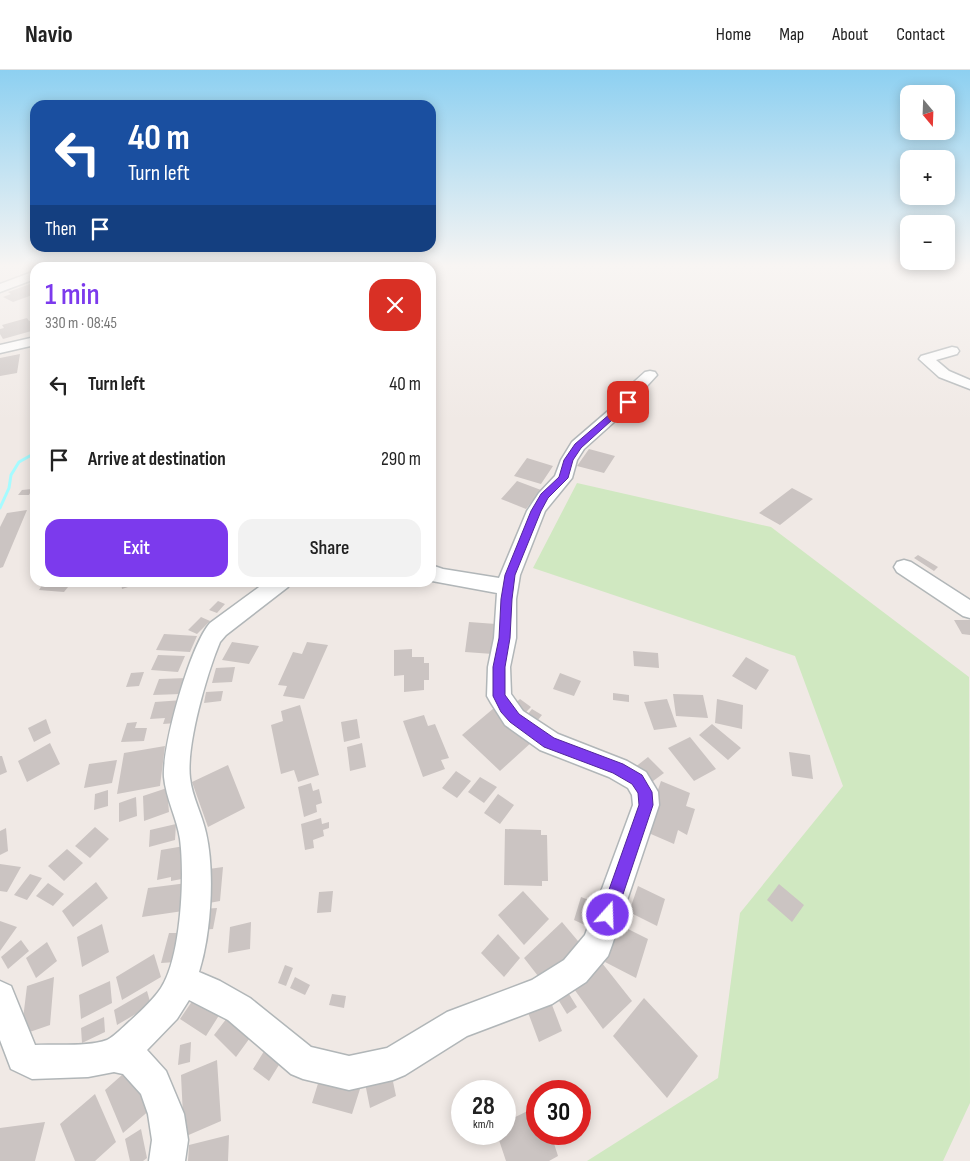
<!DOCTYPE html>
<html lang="en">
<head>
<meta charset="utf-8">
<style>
  body { margin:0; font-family:"Sofia Sans Condensed",sans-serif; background:#f2f2f2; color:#222; height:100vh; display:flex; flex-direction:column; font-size:19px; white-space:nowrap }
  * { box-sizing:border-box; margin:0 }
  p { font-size:16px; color:#767676 }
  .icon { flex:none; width:28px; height:28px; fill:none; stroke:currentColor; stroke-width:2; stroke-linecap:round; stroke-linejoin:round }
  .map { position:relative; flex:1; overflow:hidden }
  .drawer { position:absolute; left:30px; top:192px; width:406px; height:325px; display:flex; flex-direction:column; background:#fff; border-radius:15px; box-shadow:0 2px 12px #0003 }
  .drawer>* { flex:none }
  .banner { position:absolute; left:30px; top:30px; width:406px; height:152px; border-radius:15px; box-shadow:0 2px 12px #0003; background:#1a4fa0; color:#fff; overflow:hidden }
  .needle { width:32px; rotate:161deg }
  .controls { position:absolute; left:900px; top:15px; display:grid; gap:10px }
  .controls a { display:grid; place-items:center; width:55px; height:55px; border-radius:10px; background:#fff; box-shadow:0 2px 12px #0003; font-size:25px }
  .speed { position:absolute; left:451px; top:1010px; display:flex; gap:10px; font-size:25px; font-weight:700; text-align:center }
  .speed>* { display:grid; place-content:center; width:65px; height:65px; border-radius:50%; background:#fff; box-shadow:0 2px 12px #0003; line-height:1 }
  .speed small { font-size:12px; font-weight:400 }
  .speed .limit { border:8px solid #d22; background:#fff; color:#111 }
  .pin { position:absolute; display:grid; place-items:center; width:42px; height:42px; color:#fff; margin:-21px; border-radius:10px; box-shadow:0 2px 8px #0006 }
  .me { position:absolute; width:55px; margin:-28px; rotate:20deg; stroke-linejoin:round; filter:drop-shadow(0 0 4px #0008) }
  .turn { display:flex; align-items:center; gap:18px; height:105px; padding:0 15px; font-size:22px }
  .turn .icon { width:65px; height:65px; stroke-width:2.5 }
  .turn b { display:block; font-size:35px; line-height:42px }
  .then { display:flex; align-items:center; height:48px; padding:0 15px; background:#0003; gap:10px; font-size:19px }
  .round { display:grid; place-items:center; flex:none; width:52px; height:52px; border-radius:15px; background:#f2f2f2 }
  .headline { display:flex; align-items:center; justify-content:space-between; height:85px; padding:0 15px }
  h1 { font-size:30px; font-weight:600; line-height:38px; color:#7c3aed }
  .button { display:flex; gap:10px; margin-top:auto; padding:10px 15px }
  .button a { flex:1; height:58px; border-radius:15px; background:#7c3aed; color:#fff; font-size:20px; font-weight:600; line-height:58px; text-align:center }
  .button a+a { background:#f2f2f2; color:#222 }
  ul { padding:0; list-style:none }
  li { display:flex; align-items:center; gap:15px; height:75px; padding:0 15px }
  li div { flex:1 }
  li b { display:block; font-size:19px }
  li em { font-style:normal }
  header { display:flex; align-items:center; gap:30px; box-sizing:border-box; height:70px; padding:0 25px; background:#fff; border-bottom:1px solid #e0e0e0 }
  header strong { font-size:24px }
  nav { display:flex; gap:28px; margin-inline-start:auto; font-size:18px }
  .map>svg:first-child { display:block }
</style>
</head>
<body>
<header>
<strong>Navio</strong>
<nav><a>Home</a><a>Map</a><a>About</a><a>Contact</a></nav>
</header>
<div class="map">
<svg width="970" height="1091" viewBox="0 0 970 1091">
  <rect width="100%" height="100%" fill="#f0e9e5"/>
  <path fill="#d0e8c1" d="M577 413 771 457 969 607 970 1033 943 1091H587L718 1008 740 843 843 716 795 586 533 498Z"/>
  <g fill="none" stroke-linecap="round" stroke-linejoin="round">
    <path stroke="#a6fbff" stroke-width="3" d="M0 438 9 418 11 405 19 392 35 383"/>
  </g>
  <path fill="#cbc4c2" d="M30 214 35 215V224L13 232 3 227 11 224 8 222Z
    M27 248 29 251 35 249V260L3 269 0 264V259L4 258 2 255Z
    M20 284 17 303 0 306V288Z
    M589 379 615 386 604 403 577 396Z
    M527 388 553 396 541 414 514 406Z
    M517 411 541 420 526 439 501 429Z
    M792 418 813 429 780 455 759 443Z
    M32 419 29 425H18L22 420Z
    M27 440 3 497 0 498V457L7 443Z
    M918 485 938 497 934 501 914 488Z
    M44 512H72L64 522 39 520Z
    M121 512H140V513L122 519Z
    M218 531 225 534 217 543 209 540Z
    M201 547 210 551 197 564 188 560Z
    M954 550H970V565L962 564Z
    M469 552 496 554 493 584 465 582Z
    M164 564 197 566 190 582 156 580Z
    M232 572 259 576 249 594 222 590Z
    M307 572 328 575 304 629 283 626 287 616 278 615 293 582 302 584Z
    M412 579V587H424V593H429V610H424V620L404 622V605L394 606V580Z
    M633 581 658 583 659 598 634 596Z
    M158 585 185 586 178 602 151 600Z
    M746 587 769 600 756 620 732 606Z
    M235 597 232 612 212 613 216 598Z
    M144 602 139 616 126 617 131 603Z
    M560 603 581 611 574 626 553 619Z
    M187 608 181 624 153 625 159 609Z
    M223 621 221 631 204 633 206 622Z
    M613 623 629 625V632L613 630Z
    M673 624 703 625 708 648 676 646Z
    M520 629 531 637 525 643 514 634Z
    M667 629 677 657 654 660 644 632Z
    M717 629 743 635 742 659 715 653Z
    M183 630 176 653 163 654 165 648 150 649 155 632Z
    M300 635 319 705 298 712 294 700 281 704 271 655 283 651 281 641Z
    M494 638 533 671 500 701 462 665Z
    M532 639 542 645 537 651 527 645Z
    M424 645 428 656 435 654 449 688 441 690 445 699 423 707 403 651Z
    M46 649 51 663 34 672 28 658Z
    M357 649 360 668 344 672 341 652Z
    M137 652 135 658H147L144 671 121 672 127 653Z
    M712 654 741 678 728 690 699 665Z
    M690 667 716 699 694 711 668 678Z
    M50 673 60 694 27 712 18 691Z
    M362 673 366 697 350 701 347 677Z
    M165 676 160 716 117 724 124 683Z
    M789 682 810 685 813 709 792 706Z
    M0 686H2L7 702 0 705Z
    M648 687 664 703 649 714 634 698Z
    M117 690 112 713 84 718 89 694Z
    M228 695 245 738 208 757 192 712Z
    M456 701 471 711 457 728 442 718Z
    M480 707 497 717 484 733 468 722Z
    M661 711 690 723 686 736 695 739 687 765 678 760 674 774 644 761Z
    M311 713 313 721 319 719 322 733 316 735 317 742 304 747 298 717Z
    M167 718 169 742 144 751 143 726Z
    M108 720V736L94 740 95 724Z
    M498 724 514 735 500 754 484 743Z
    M136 727 137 746 119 752V733Z
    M321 748 322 754 329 752V758L323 760 324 766 313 770 314 778 305 780 301 754Z
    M176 754 175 770 149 777 150 760Z
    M95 757 109 769 90 788 75 776Z
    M6 758 8 781 0 785V761Z
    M505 759 541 760V765H547L548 811H542V816L504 815Z
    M190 775 187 808 171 811V807L157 810 161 780Z
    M67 779 83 793 64 811 48 796Z
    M0 794 21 797 7 822 0 821Z
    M223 797 220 831 198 835 202 800Z
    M30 804 42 808 27 830 14 825Z
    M96 812 108 828 73 857 62 841Z
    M48 813 64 824 53 836 36 826Z
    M187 813 183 841 142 847 148 818Z
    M779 814 804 835 792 852 767 830Z
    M638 816 665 829 657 856 629 842Z
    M333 821 331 842 317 843 319 822Z
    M523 821 549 849 524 875 498 845Z
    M581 827 594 832 587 856 574 850Z
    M217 838 213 859 198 860 202 839Z
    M0 851 17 857 0 881Z
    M251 852 250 879 228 883 230 857Z
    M562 852 583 877 545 915 524 888Z
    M102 854 109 882 82 897 77 867Z
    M618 854 648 869 636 908 605 892Z
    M169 863H183L176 892 161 893Z
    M498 864 520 888 504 907 481 883Z
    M21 870 29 881 8 899 1 887Z
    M47 872 57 891 36 908 26 888Z
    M154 884 161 907 122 930 116 907Z
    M602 893 632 931 603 959 574 919Z
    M285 895 293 898 286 916 278 913Z
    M54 907 50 955 21 965 27 916Z
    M295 907 310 915 305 925 290 918Z
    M110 911 112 933 81 949 79 925Z
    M147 921 151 935 117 955 114 940Z
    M197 924 223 939 206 966 180 949Z
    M332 924 346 926 344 938 329 935Z
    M569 924 577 937 567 944 559 931Z
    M549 927 562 961 539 972 526 937Z
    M644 928 698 986 667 1028 613 966Z
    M230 944 252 965 236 987 214 965Z
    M104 947 105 962 82 973 81 958Z
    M191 972 190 992 178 995 180 975Z
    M266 978 282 990 269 1011 253 999Z
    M217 990 221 1051 184 1067 181 1005Z
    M131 997 151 1039 123 1063 105 1020Z
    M391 1002 396 1026 370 1038 365 1013Z
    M320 1007 360 1019 352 1044 312 1033Z
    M95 1024 116 1072 95 1091H75L60 1054Z
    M538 1036V1064H551L558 1086 549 1091H506L497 1064H505V1052Z
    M45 1052 35 1091H0V1058Z
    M141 1059 147 1088 143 1091H130L125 1069Z
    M229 1065 228 1091H188L189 1075Z"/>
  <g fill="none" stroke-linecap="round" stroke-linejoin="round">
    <g stroke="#b1b6b8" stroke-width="3">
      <path id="minor" d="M49 197H61V198H49Z
        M141 197H153V198H141Z
        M251 197H262V198H251Z
        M301 197H313V198H301Z
        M35 201V209L0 222V214Z
        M35 267V275L0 283V275Z
        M952 277 957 278 959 281 957 284 936 290 949 301 970 310V319L939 307 919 289 921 286Z
        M650 301 655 302 657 305 646 317 633 335 584 379 577 390 572 408 545 441 520 505 516 529V568L510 597 511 624 523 641 558 664 627 691 646 702 658 722 659 735 612 875 608 886 586 912 552 934 467 966 405 1005 393 1010 349 1020 303 1009 291 1004 228 950 189 930 177 949 147 980 166 1001 184 1044 188 1070 185 1091H149L152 1070 148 1044 141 1024 123 1004 114 1002 88 1007 32 1009 11 999 0 970V911L11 916 35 975C55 974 88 977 107 970 115 966 123 957 130 951 141 941 153 930 161 918 181 887 185 807 180 769 177 748 166 729 164 707 162 676 190 576 210 553L266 512H291L288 517 226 565 220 572C207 603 186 675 190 708 192 727 202 744 206 763 215 802 211 864 199 902L220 911 250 928 311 977 349 986 387 978 447 942 532 910 564 890 585 865 633 735 632 725 628 718 609 707 540 680 505 655 491 633 487 626 488 597 494 568 497 523 432 511 431 495 443 499 499 508 527 441 539 423 555 406 561 390 572 372 622 329 635 311 645 302Z
        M904 490 911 492 970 530V548L963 546 897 502 894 497 897 492Z"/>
    </g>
    <use href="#minor" fill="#fff" fill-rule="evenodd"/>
  </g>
  <linearGradient id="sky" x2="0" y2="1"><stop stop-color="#8dd0f1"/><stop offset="0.56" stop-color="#f8f5f3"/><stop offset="1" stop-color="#f8f5f3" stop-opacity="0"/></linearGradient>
  <rect width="970" height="350" fill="url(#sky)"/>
  <path fill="#7c3aed" stroke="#51269a" d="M625 331 632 332 581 378 573 390 568 408 548 428 541 441 515 505 512 529 510 568 505 597V625L519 644 554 668 623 694 642 705 652 722 653 735 616 845 613 851 608 853 602 851 600 845 639 735 638 723 632 714 613 703 544 677 510 652 501 642 493 626V597L499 568 501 529 505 505 531 441 541 424 559 407 564 390 575 374Z"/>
</svg>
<div class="controls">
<a><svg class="needle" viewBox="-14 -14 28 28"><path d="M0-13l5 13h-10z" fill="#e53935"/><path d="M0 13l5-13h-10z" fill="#767676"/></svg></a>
<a>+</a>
<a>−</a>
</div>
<div class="speed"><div>28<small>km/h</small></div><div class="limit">30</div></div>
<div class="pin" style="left:628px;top:332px;background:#d93025"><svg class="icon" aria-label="arrive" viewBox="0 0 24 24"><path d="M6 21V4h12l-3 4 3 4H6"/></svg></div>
<svg class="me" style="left:608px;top:845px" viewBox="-20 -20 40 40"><circle r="17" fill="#7c3aed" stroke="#fff" stroke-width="3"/><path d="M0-11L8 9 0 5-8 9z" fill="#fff"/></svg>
<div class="banner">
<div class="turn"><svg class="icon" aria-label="left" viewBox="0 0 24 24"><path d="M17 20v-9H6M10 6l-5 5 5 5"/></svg><div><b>40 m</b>Turn left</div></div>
<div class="then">Then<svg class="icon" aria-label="arrive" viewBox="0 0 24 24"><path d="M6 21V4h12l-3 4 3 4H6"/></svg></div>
</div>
<section class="drawer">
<div class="headline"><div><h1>1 min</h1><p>330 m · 08:45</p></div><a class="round" style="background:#d93025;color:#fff"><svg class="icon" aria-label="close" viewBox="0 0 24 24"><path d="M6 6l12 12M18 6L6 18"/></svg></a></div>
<ul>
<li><svg class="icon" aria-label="left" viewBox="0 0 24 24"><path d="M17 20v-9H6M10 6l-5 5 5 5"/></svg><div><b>Turn left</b></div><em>40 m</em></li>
<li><svg class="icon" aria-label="arrive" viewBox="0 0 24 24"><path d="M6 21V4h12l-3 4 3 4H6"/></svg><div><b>Arrive at destination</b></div><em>290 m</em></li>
</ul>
<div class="button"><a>Exit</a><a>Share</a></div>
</section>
</div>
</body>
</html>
